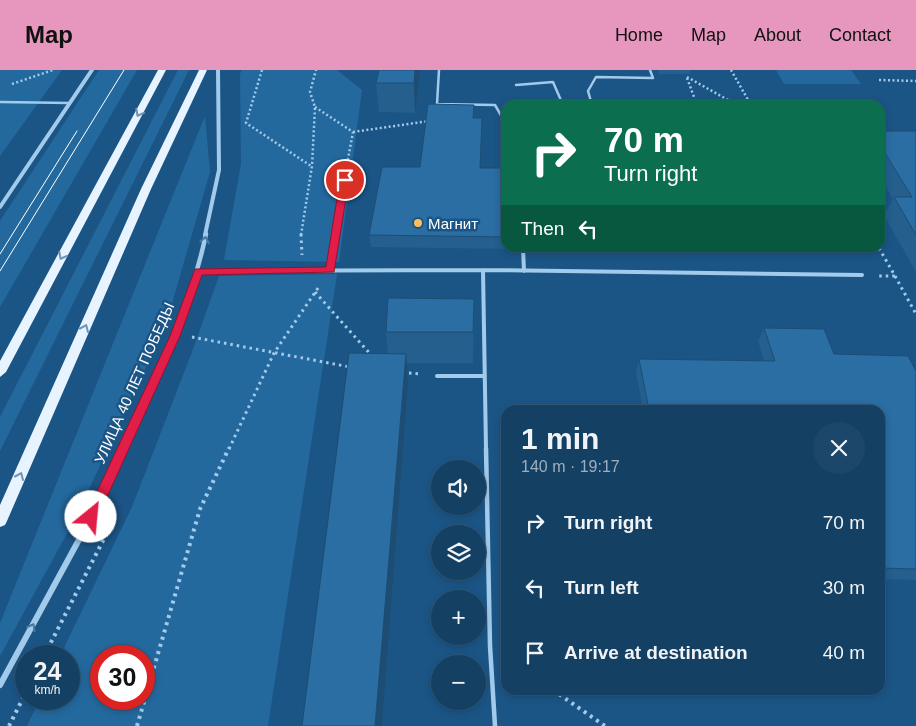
<!DOCTYPE html>
<html lang="en">
<head>
<meta charset="utf-8">
<style>
  body { margin:0; font-family:Arial,sans-serif; background:#1d476a; color:#f1f3f6; height:100vh; display:flex; flex-direction:column; font-size:19px; white-space:nowrap }
  * { box-sizing:border-box; margin:0 }
  p { font-size:16px; color:#9dafbf }
  .icon { flex:none; width:28px; height:28px; fill:none; stroke:currentColor; stroke-width:2; stroke-linecap:round; stroke-linejoin:round }
  .map { position:relative; flex:1; overflow:hidden }
  .sheet { position:absolute; left:501px; top:335px; width:384px; height:290px; display:flex; flex-direction:column; background:#144064; border-radius:15px; box-shadow:0 2px 8px #0003,0 0 0 1px #335978 }
  .sheet>* { flex:none }
  .guide { position:absolute; left:501px; top:30px; width:384px; height:152px; border-radius:15px; box-shadow:0 2px 8px #0003,0 0 0 1px #335978; background:#0b6e4f; color:#fff; overflow:hidden }
  .controls { position:absolute; left:431px; top:390px; display:grid; gap:10px }
  .controls a { display:grid; place-items:center; width:55px; height:55px; border-radius:50%; background:#144064; box-shadow:0 2px 8px #0003,0 0 0 1px #335978; font-size:25px }
  .speed { position:absolute; left:15px; top:575px; display:flex; gap:10px; font-size:25px; font-weight:700; text-align:center }
  .speed>* { display:grid; place-content:center; width:65px; height:65px; border-radius:50%; background:#144064; box-shadow:0 2px 8px #0003,0 0 0 1px #335978; line-height:1 }
  .speed small { font-size:12px; font-weight:400 }
  .speed .limit { border:8px solid #d22; background:#fff; color:#111 }
  .pin { position:absolute; display:grid; place-items:center; width:42px; height:42px; color:#fff; margin:-21px; border:2px solid #fff; border-radius:50%; box-shadow:0 1px 5px #0007 }
  .me { position:absolute; width:55px; margin:-28px; rotate:28deg; stroke-linejoin:round; filter:drop-shadow(0 0 4px #0008) }
  .turn { display:flex; align-items:center; gap:18px; height:105px; padding:0 20px; font-size:22px }
  .turn .icon { width:65px; height:65px; stroke-width:2.5 }
  .turn b { display:block; font-size:35px; line-height:42px }
  .then { display:flex; align-items:center; height:48px; padding:0 20px; background:#0003; gap:10px; font-size:19px }
  .round { display:grid; place-items:center; flex:none; width:52px; height:52px; border-radius:26px; background:#1d476a }
  .summary { display:flex; align-items:center; justify-content:space-between; height:85px; padding:0 20px }
  h1 { font-size:30px; font-weight:600; line-height:38px }
  ul { padding:0; list-style:none }
  li { display:flex; align-items:center; gap:15px; height:65px; padding:0 20px }
  li div { flex:1 }
  li b { display:block; font-size:19px }
  li em { font-style:normal }
  header { display:flex; align-items:center; gap:30px; box-sizing:border-box; height:70px; padding:0 25px; background:#e797bd; color:#111 }
  header strong { font-size:24px }
  nav { display:flex; gap:28px; margin-inline-start:auto; font-size:18px }
  .map>svg:first-child { display:block }
</style>
</head>
<body>
<header>
<strong>Map</strong>
<nav><a>Home</a><a>Map</a><a>About</a><a>Contact</a></nav>
</header>
<div class="map">
<svg width="916" height="656" viewBox="0 0 916 656">
  <rect width="100%" height="100%" fill="#1b5586"/>
  <path fill="#24699e" fill-rule="evenodd" d="M0 0H62L0 86Z
    M99 0H137L0 237V151Z
    M178 0H189L0 381V347Z
    M242 0H337L362 20 339 192 224 190 241 94 240 4Z
    M776 0H851L861 14H784Z
    M205 46 210 102 166 254 76 447 0 586V553Z
    M337 204 268 656H27L40 629H69V586H60L132 437 192 282 219 206ZM101 586H144V629H101Z"/>
  <g fill="none" stroke-linecap="round" stroke-linejoin="round">
    <path stroke="#a2cbeb" stroke-width="2.5" stroke-dasharray="2 2.5" stroke-linecap="butt" d="M262 0 246 53 311 96
      M731 0 751 35
      M687 7 737 35
      M687 8 697 35
      M879 10 916 11
      M12 14 53 0
      M315 37 353 62 347 94
      M353 62 429 51
      M301 165 312 96 315 37 310 22 316 0"/>
    <path stroke="#a2cbeb" stroke-width="3" stroke-dasharray="2.5 4" stroke-linecap="butt" d="M301 164 302 185
      M879 178 895 206H879
      M895 206 916 244
      M315 222 372 286
      M192 267 350 297
      M409 303 421 304
      M229 379 274 283 318 218"/>
    <path stroke="#a2cbeb" stroke-width="4" stroke-dasharray="3 4.5" stroke-linecap="butt" d="M44 586 110 457
      M553 620 605 656
      M9 656 26 622
      M137 656 200 439 229 378"/>
    <path stroke="#a2cbeb" stroke-width="2.5" d="M439 0 437 34 495 35 506 54
      M516 15 553 12 563 35
      M0 32 70 33
      M592 35 588 21 596 7 653 8 650 0
      M336 165 345 110"/>
    <path stroke="#a2cbeb" stroke-width="4" d="M523 178 524 201
      M330 200 336 164
      M483 200 486 379
      M198 201 483 200 862 205
      M437 306H485"/>
    <path stroke="#a2cbeb" stroke-width="4.5" d="M486 378 490 576 495 656"/>
    <path stroke="#a2cbeb" stroke-width="4" d="M0 137 92 0
      M205 165 219 100 218 0"/>
    <path stroke="#a2cbeb" stroke-width="4.5" d="M124 379C156 309 190 240 206 164"/>
    <path stroke="#a2cbeb" stroke-width="6" d="M0 615 100 431 124 378"/>
    <path fill="#e7f3ff" fill-rule="evenodd" d="M158 0H166L6 302 0 307V291Z
      M199 0H207L151 119 7 451 5 455 0 457V435L141 119Z"/>
    <path stroke="#fff" stroke-width="1" d="M0 184 77 61
      M0 201 124 0"/>
  </g>
  <path fill="#245f8d" d="M379 0H420L415 43 379 42 376 13Z
    M658 0H691L690 4H659Z
    M473 48 480 98H506V178H514V179L371 177 369 165 420 97Z
    M880 61H916V202L884 145 893 129 880 108Z
    M474 229 473 293H406L408 315 382 656H302L388 284 386 262Z
    M764 258 834 284 916 301V510L880 509V340H643L636 302 639 289 764 291 758 271Z"/>
  <path fill="#1d4d73" d="M415 0H420L415 43 414 13Z
    M406 284 408 315 382 656H375Z"/>
  <path fill="#2a6ea4" stroke="#1d4d73" d="M379 0H415L414 13H376Z
    M428 34 474 35 473 48H482L480 98H506V167L369 165 382 97H420Z
    M880 61H916V165L894 127H912L880 75Z
    M388 228 474 229 473 262H386Z
    M764 258 824 259 834 284 908 286 916 301V499L880 498V340H649L639 289 775 291Z
    M349 283 406 284 375 656H302Z"/>
  <defs><path id="oneway-chevron" d="M-2-3.5L2.5 0L-2 3.5" fill="none" stroke-width="1.6" stroke-linecap="round" stroke-linejoin="round" transform="scale(1.25)"/></defs>
  <g stroke="#6d94b6">
    <use href="#oneway-chevron" transform="translate(139 43) rotate(118)"/>
    <use href="#oneway-chevron" transform="translate(62 186) rotate(118)"/>
    <use href="#oneway-chevron" transform="translate(85 258) rotate(-66)"/>
    <use href="#oneway-chevron" transform="translate(20 406) rotate(-66)"/>
  </g>
  <g stroke="#4478a4">
    <use href="#oneway-chevron" transform="translate(205 170) rotate(-79)"/>
    <use href="#oneway-chevron" transform="translate(32 557) rotate(-61)"/>
  </g>
  <path fill="#e11d48" stroke="#92132f" d="M345 107 349 110 334 202 202 205 180 266 98 447 96 451 91 453 87 451 85 447 170 266 195 199 326 197 340 110Z"/>
  <circle fill="#fdbd5f" stroke="#1b5586" stroke-width="2" cx="418" cy="153" r="5"/>
  <g text-anchor="middle" dominant-baseline="central" stroke-width="5" stroke-linejoin="round" paint-order="stroke">
    <g font-size="15" fill="#fff" stroke="#1b5586" text-anchor="start">
      <text x="428" y="153">Магнит</text>
    </g>
    <g font-size="15" fill="#fff" stroke="#1b5586">
      <text transform="translate(134 313) rotate(-66)">УЛИЦА 40 ЛЕТ ПОБЕДЫ</text>
    </g>
  </g>
</svg>
<div class="controls">
<a><svg class="icon" aria-label="sound" viewBox="0 0 24 24"><path d="M4 9h4l5-4v14l-5-4H4zM17 9q2 3 0 6"/></svg></a>
<a><svg class="icon" aria-label="layers" viewBox="0 0 24 24"><path d="M12 4l9 5-9 5-9-5zM3 14l9 5 9-5"/></svg></a>
<a>+</a>
<a>−</a>
</div>
<div class="speed"><div>24<small>km/h</small></div><div class="limit">30</div></div>
<div class="pin" style="left:345px;top:110px;background:#d93025"><svg class="icon" aria-label="arrive" viewBox="0 0 24 24"><path d="M6 21V4h12l-3 4 3 4H6"/></svg></div>
<svg class="me" style="left:91px;top:447px" viewBox="-20 -20 40 40"><circle r="19" fill="#fff"/><path d="M0-13L10 11 0 6-10 11z" fill="#e11d48"/></svg>
<div class="guide">
<div class="turn"><svg class="icon" aria-label="right" viewBox="0 0 24 24"><path d="M7 20v-9h11M14 6l5 5-5 5"/></svg><div><b>70 m</b>Turn right</div></div>
<div class="then">Then<svg class="icon" aria-label="left" viewBox="0 0 24 24"><path d="M17 20v-9H6M10 6l-5 5 5 5"/></svg></div>
</div>
<section class="sheet">
<div class="summary"><div><h1>1 min</h1><p>140 m · 19:17</p></div><a class="round"><svg class="icon" aria-label="close" viewBox="0 0 24 24"><path d="M6 6l12 12M18 6L6 18"/></svg></a></div>
<ul>
<li><svg class="icon" aria-label="right" viewBox="0 0 24 24"><path d="M7 20v-9h11M14 6l5 5-5 5"/></svg><div><b>Turn right</b></div><em>70 m</em></li>
<li><svg class="icon" aria-label="left" viewBox="0 0 24 24"><path d="M17 20v-9H6M10 6l-5 5 5 5"/></svg><div><b>Turn left</b></div><em>30 m</em></li>
<li><svg class="icon" aria-label="arrive" viewBox="0 0 24 24"><path d="M6 21V4h12l-3 4 3 4H6"/></svg><div><b>Arrive at destination</b></div><em>40 m</em></li>
</ul>
</section>
</div>
</body>
</html>
